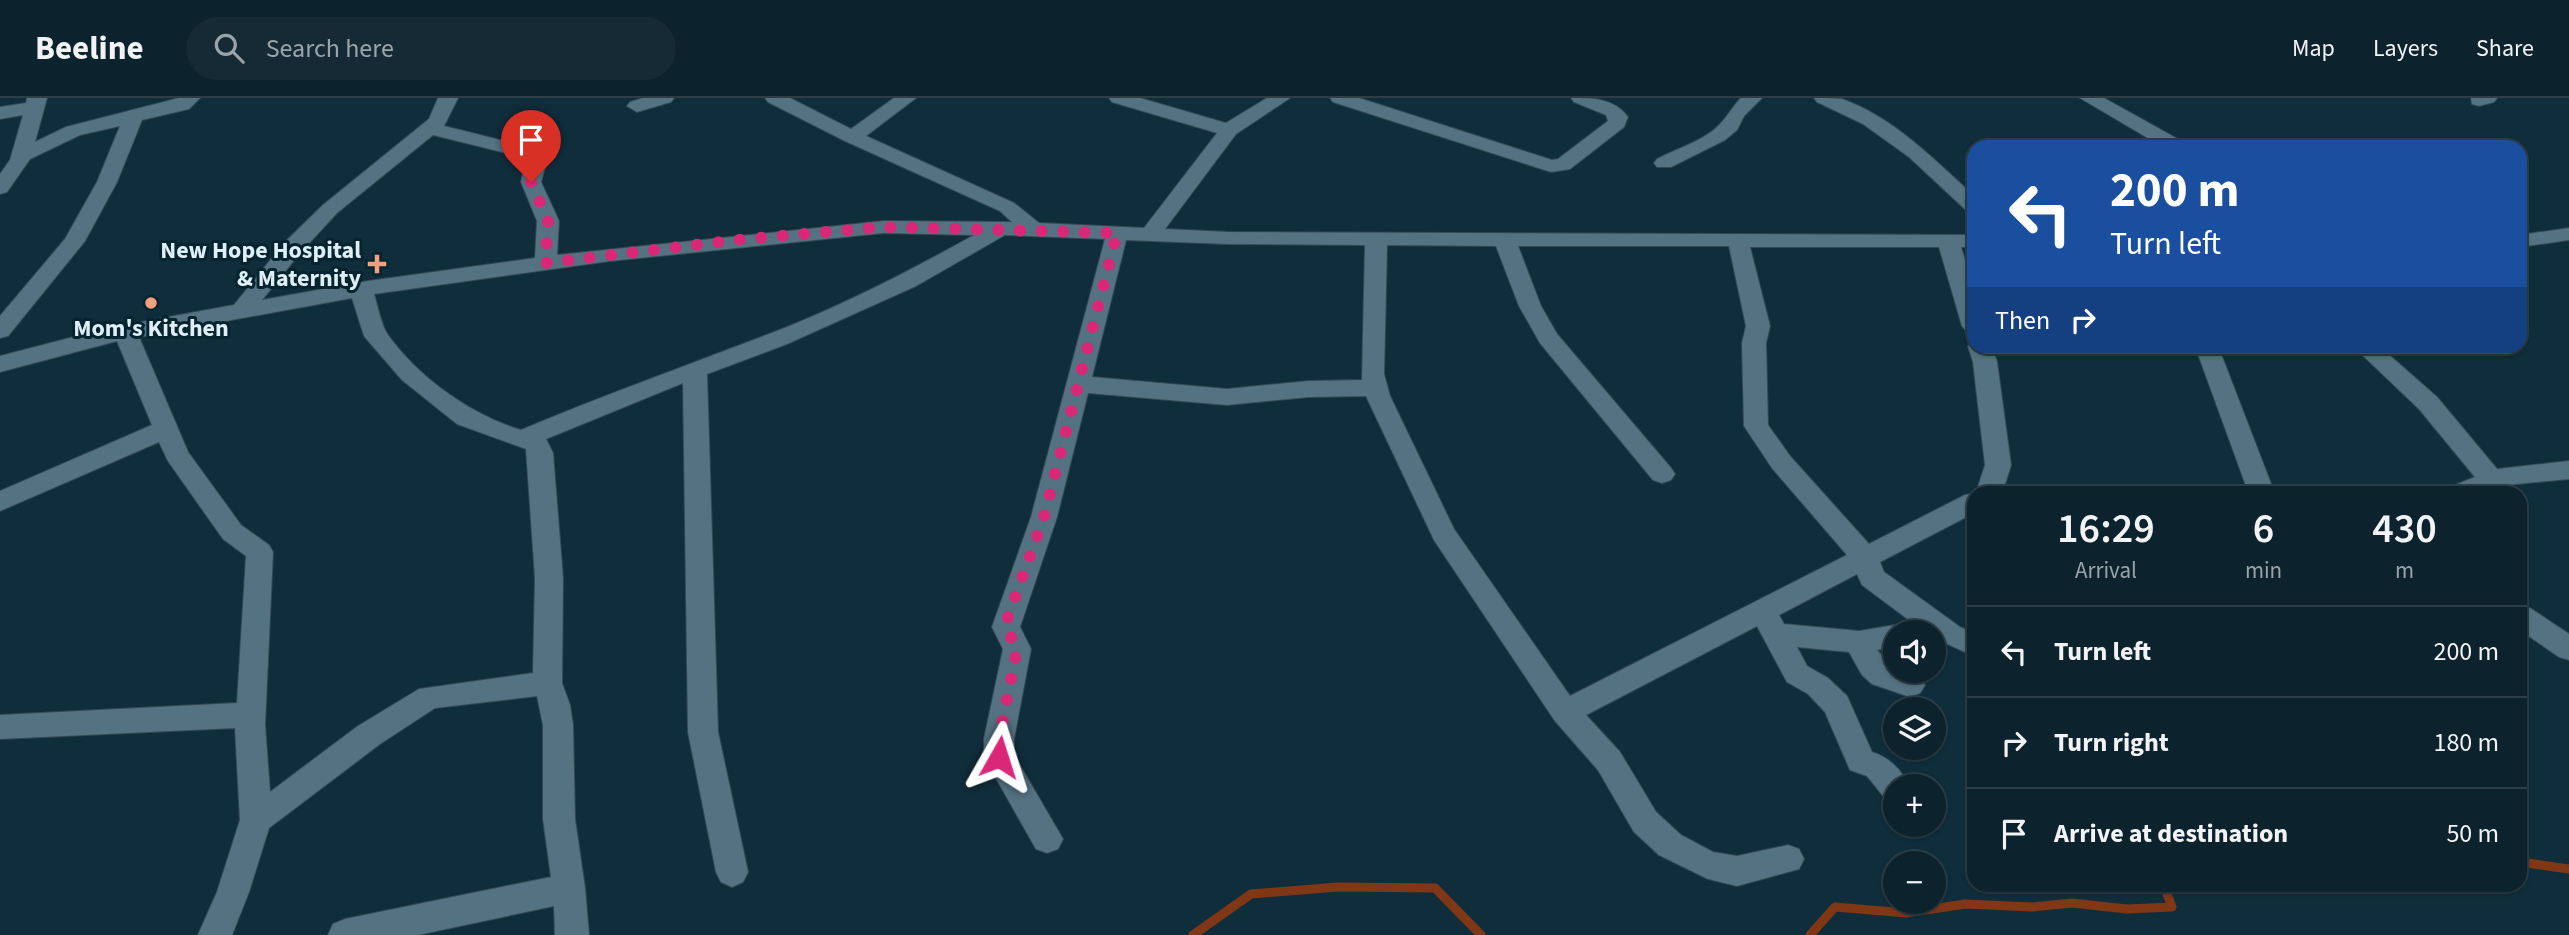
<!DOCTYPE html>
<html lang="en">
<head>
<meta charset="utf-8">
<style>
  body { margin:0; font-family:"Source Sans 3",sans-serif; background:#152a34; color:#f1f3f6; height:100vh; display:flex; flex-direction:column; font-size:26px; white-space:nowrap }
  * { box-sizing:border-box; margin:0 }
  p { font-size:23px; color:#9aa4a9 }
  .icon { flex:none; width:38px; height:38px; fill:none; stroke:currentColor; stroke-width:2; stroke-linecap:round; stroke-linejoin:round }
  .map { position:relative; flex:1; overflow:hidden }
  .sheet { position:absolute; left:1967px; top:388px; width:560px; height:406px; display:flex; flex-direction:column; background:#0c222c; border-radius:21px; box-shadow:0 2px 5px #0004,0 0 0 2px #2c3f48 }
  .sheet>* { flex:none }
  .top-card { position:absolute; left:1967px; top:42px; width:560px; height:214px; border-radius:21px; box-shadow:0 2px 5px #0004,0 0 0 2px #2c3f48; background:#1a4fa0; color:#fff; overflow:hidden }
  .buttons { position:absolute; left:1883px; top:522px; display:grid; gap:14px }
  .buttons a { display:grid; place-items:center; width:63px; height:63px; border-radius:50%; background:#0c222c; box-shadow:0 2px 5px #0004,0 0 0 2px #2c3f48; font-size:35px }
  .pin { position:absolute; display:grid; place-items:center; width:60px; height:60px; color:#fff; margin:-72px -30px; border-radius:50% 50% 50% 0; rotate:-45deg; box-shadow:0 0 7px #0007 }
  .pin .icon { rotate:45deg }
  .me { position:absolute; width:77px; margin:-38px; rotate:6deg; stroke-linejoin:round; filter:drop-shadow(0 0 5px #0008) }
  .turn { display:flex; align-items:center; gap:24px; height:147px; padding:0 28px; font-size:32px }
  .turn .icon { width:91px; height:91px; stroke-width:2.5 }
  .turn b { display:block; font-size:49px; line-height:60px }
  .then { display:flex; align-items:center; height:66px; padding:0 28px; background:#0003; gap:14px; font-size:26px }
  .eta { display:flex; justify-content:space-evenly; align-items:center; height:119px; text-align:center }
  .eta b { font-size:42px; font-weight:600; line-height:49px }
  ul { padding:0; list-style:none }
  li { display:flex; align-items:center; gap:21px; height:91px; padding:0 28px; border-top:2px solid #2c3f48 }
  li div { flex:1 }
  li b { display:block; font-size:26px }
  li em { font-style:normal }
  header { display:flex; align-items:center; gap:42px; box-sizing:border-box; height:98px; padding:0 35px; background:#0c222c; border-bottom:2px solid #2c3f48 }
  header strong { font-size:33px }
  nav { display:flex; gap:38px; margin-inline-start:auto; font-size:24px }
  .search { width:490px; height:63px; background:#152a34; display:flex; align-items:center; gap:18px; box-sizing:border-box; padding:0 24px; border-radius:38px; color:#9aa4a9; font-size:26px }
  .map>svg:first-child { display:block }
</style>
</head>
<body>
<header>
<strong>Beeline</strong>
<div class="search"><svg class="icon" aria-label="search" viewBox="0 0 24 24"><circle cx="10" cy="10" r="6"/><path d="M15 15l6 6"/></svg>Search here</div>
<nav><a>Map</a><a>Layers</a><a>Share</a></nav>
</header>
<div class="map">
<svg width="2569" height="837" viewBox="0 0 2569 837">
  <rect width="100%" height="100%" fill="#102d3b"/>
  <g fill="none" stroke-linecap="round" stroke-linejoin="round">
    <path stroke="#803716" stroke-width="9" d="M2520 764 2569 771
      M1193 837 1251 796 1338 789 1435 790 1481 837
      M1810 837 1835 809 1906 815 1965 806 2032 809 2072 805 2127 811 2172 809 2164 788"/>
    <g stroke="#354955" stroke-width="2">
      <path id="minor" d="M27 0H47L35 44 66 29 179 0H200L189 11 142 22 117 84 85 143 8 238 0 240V218L65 141 97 84 120 28 80 37 30 61 7 94 0 96V76L10 62 23 17 0 21V9L26 5Z
        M438 0H458L444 28 540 52 547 62 541 84 559 123 557 157 884 123 1012 124 1000 113 845 43 768 4 765 0H790L851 31 894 0H916L866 38 1014 105 1039 125 1144 130 1217 35 1112 4 1109 0H1140L1226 25 1267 0H1290L1236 36 1165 131 1228 134 1974 137V149H1961L1974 191V235L1966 233 1962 228 1939 149H1750L1770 228 1766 245 1768 327 1790 358 1869 446 1965 397 1976 395 1985 367 1973 264 1968 248 1974 242V248H1992L1997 264 2011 367 2002 396H1974V415L1880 464 1884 474 1960 529 1974 535V558L1934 540V534H1925L1862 487 1857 476 1779 517 1784 526 1859 533 1895 527 1905 530 1907 534H1895V549L1877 552 1895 572 1920 579 1925 587 1920 595 1910 599 1872 586 1862 577 1849 554 1797 549 1807 568 1828 580 1847 598 1872 654C1890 660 1901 671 1909 688H1895V703L1884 699 1867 678 1850 672 1825 614 1808 596 1787 584 1757 528 1586 617 1620 654 1656 714 1681 737 1713 754 1737 758 1788 747 1799 751 1804 761 1799 771 1737 788 1708 781 1659 757 1634 734 1598 672 1555 623 1434 442 1366 298 1309 299 1227 307 1088 295 1057 419 1020 529 1031 551 1014 641V657L1063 741 1058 751 1047 755 1036 751 984 659V641L1003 551 992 529 1031 419 1105 141 1005 137 916 188 787 246 707 276 718 634 748 774 743 784 732 789 721 784 716 774 688 634 683 285 546 341 553 355 563 480 562 585 570 607 573 627 575 721 585 790 589 837H555L554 808 418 837H328L333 826 345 821 551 779 543 721V627L537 598 435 610 380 646 269 730 249 794 232 837H198L217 794 240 722 235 630 0 641V617L237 605 246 458 223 441 168 363 159 344 0 413V393L152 327 117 243 0 274V258L108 230 234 207 284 145 323 107 429 21ZM433 37 526 60 521 84 537 123 535 160 368 183 262 202 300 155 337 115ZM884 135 974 137C908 174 840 209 769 236 686 268 603 297 521 332 471 317 419 280 388 237 381 227 378 209 374 196L610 163ZM1126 142 1228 146 1365 147 1362 282 1309 283 1227 291 1092 279ZM1387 147 1496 148 1519 208 1540 245 1653 382 1662 385 1671 382 1675 376 1671 370 1557 236 1541 208 1518 148H1729L1746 228 1742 245 1744 328 1772 370 1847 457 1570 598 1454 431 1390 298 1384 276ZM352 200 364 238 402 282 457 326 526 351 535 480 533 575 419 591 358 628 270 694 265 627 273 454 269 447 241 427 188 354 139 239Z
        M643 0H674L671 4 637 14 627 8 630 4Z
        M1330 0H1359L1552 62 1558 61 1608 23 1606 17 1574 4 1571 0C1593 0 1614 0 1628 19L1624 29 1570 71 1551 74 1333 4Z
        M1741 0H1762L1744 18 1737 32 1725 42 1671 69H1657L1654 65 1657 61C1676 51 1706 42 1720 26 1728 18 1733 8 1741 0Z
        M1814 0C1823 0 1834 0 1842 1 1893 19 1935 62 1974 98V115L1967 113 1909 59 1863 26 1817 4Z
        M2080 0H2104L2185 45 2188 49H2163Z
        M2471 0H2497L2494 4 2479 8 2472 6Z
        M2569 130V142L2520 149V137Z
        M2195 248H2218L2275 396H2249Z
        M2353 248H2379L2437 299 2497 371 2569 363V381L2507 387 2486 396H2446L2450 389 2475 379 2419 311Z
        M2520 507 2530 510 2569 536V562L2559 559 2520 532Z"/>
    </g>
    <use href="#minor" fill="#547281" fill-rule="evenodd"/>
  </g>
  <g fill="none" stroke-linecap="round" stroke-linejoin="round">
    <path stroke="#db2777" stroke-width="12" stroke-dasharray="0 21.6" d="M531 84 548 123 545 165 746 141 884 129 1117 135 1044 419 1008 519 1006 529 1017 551 999 641V659"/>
  </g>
  <g fill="#f2a07f" stroke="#062330" stroke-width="2.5">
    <path d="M373.5 155.5h7v7h7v7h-7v7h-7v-7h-7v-7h7z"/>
    <circle cx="151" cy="205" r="7"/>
  </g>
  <g text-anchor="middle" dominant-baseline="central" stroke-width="6" stroke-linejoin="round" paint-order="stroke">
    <g font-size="24" font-weight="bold" fill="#deeff8" stroke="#062330" text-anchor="end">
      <text x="361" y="152">New Hope Hospital<tspan x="361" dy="28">&amp; Maternity</tspan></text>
      <text x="151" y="230" text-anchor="middle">Mom's Kitchen</text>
    </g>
  </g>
</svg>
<div class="buttons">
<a><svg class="icon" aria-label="sound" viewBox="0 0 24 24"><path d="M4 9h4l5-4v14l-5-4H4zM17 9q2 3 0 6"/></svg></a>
<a><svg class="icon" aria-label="layers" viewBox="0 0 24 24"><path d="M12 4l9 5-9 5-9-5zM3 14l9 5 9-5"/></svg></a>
<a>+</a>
<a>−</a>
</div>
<div class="pin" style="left:531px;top:84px;background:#d93025"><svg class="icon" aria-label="arrive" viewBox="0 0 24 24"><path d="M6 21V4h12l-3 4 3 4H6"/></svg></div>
<svg class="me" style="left:999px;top:659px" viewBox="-20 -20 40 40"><path d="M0-17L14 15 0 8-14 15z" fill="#db2777" stroke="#fff" stroke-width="4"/></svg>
<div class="top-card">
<div class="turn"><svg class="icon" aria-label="left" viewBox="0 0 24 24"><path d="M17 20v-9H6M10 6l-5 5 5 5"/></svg><div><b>200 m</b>Turn left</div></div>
<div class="then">Then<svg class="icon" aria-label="right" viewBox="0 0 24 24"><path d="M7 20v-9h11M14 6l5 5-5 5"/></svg></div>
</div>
<section class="sheet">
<div class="eta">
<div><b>16:29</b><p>Arrival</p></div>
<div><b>6</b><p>min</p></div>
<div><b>430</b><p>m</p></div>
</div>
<ul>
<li><svg class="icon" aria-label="left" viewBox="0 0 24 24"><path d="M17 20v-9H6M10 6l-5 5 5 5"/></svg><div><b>Turn left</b></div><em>200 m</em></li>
<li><svg class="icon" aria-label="right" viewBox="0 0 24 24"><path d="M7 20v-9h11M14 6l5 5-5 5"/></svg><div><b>Turn right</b></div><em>180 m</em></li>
<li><svg class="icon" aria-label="arrive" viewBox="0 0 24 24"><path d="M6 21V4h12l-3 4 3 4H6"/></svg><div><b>Arrive at destination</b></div><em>50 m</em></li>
</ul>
</section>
</div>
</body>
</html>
